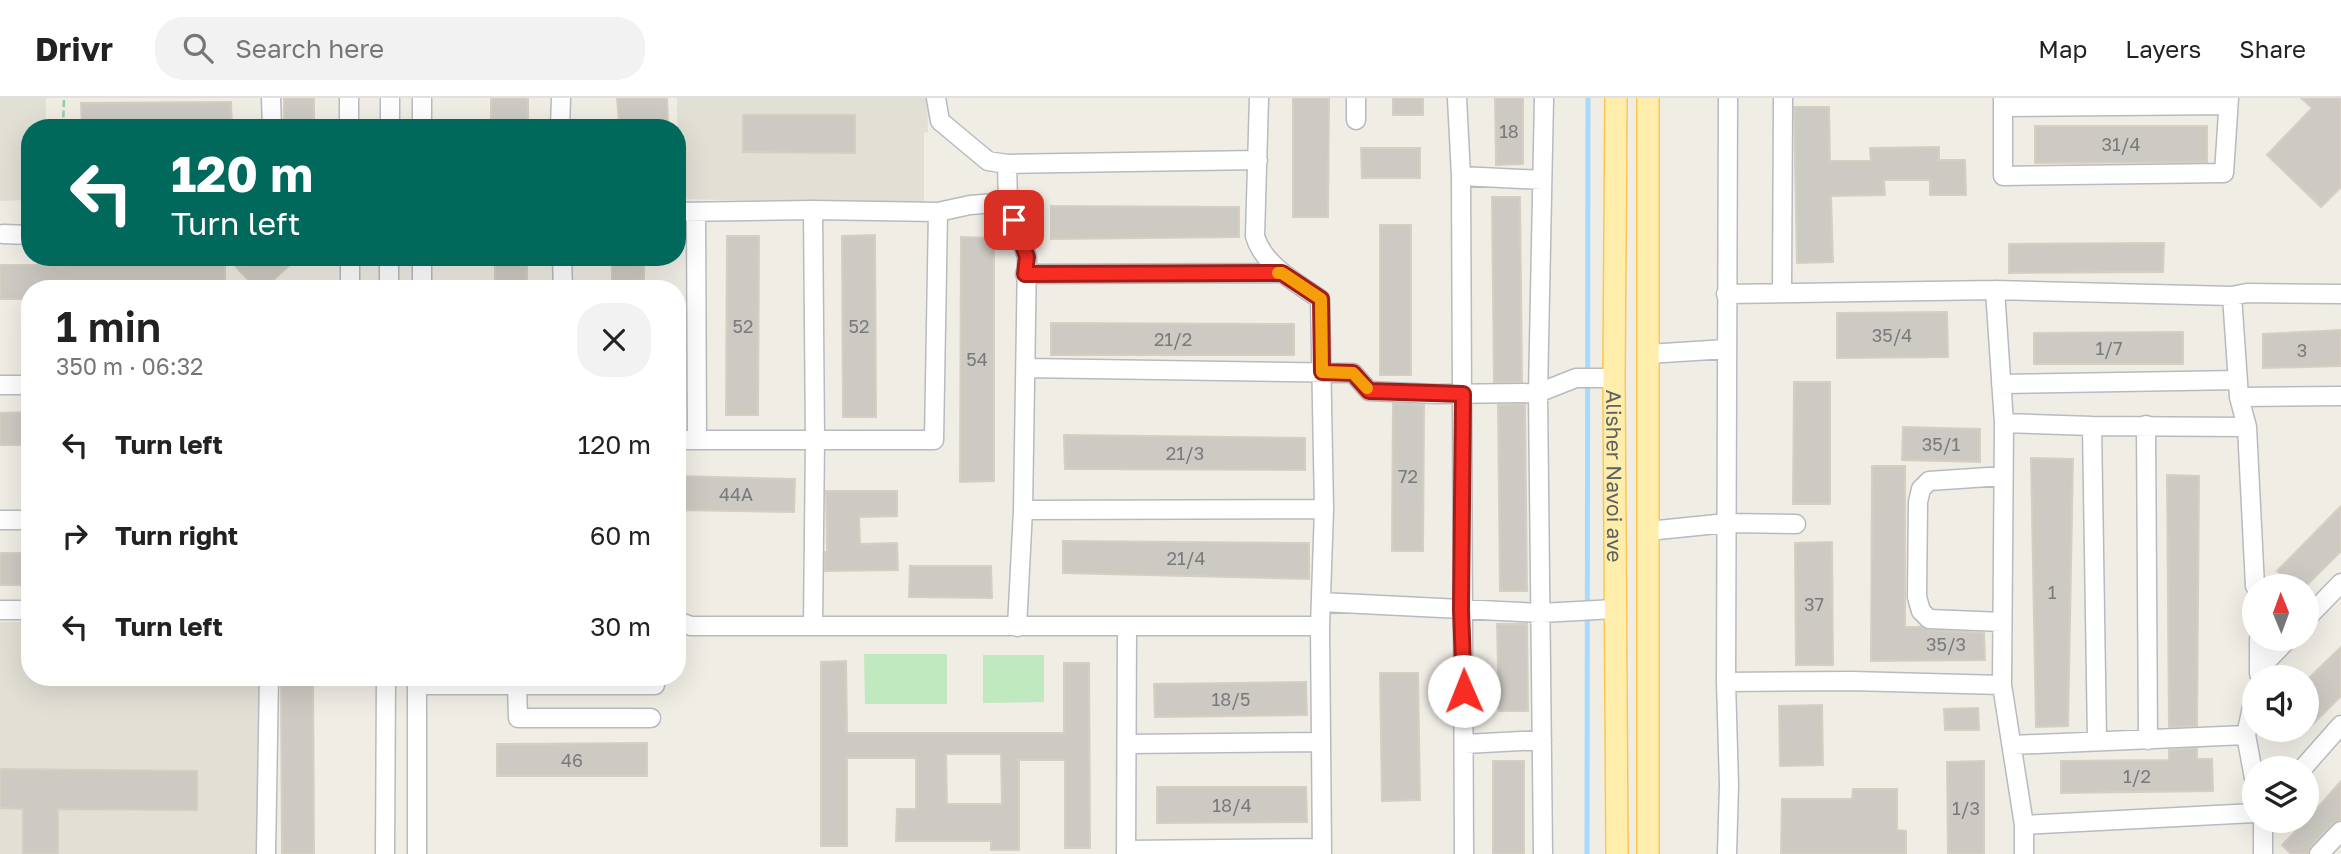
<!DOCTYPE html>
<html lang="en">
<head>
<meta charset="utf-8">
<style>
  body { margin:0; font-family:"Golos Text",sans-serif; background:#f2f2f2; color:#222; height:100vh; display:flex; flex-direction:column; font-size:26px; white-space:nowrap }
  * { box-sizing:border-box; margin:0 }
  p { font-size:23px; color:#767676 }
  .icon { flex:none; width:38px; height:38px; fill:none; stroke:currentColor; stroke-width:2; stroke-linecap:round; stroke-linejoin:round }
  .map { position:relative; flex:1; overflow:hidden }
  .sheet { position:absolute; left:21px; top:182px; width:665px; height:406px; display:flex; flex-direction:column; background:#fff; border-radius:28px; box-shadow:0 7px 28px #0002 }
  .sheet>* { flex:none }
  .guide { position:absolute; left:21px; top:21px; width:665px; height:147px; border-radius:28px; box-shadow:0 7px 28px #0002; background:#00695c; color:#fff; overflow:hidden }
  .needle { width:46px; rotate:359deg }
  .fabs { position:absolute; left:2242px; top:476px; display:grid; gap:14px }
  .fabs a { display:grid; place-items:center; width:77px; height:77px; border-radius:50%; background:#fff; box-shadow:0 7px 28px #0002; font-size:35px }
  .pin { position:absolute; display:grid; place-items:center; width:60px; height:60px; color:#fff; margin:-30px; border-radius:14px; box-shadow:0 4px 10px #0006 }
  .me { position:absolute; width:77px; margin:-38px; rotate:359deg; stroke-linejoin:round; filter:drop-shadow(0 0 5px #0008) }
  .turn { display:flex; align-items:center; gap:24px; height:147px; padding:0 35px; font-size:32px }
  .turn .icon { width:91px; height:91px; stroke-width:2.5 }
  .turn b { display:block; font-size:49px; line-height:60px }
  .round { display:grid; place-items:center; flex:none; width:74px; height:74px; border-radius:28px; background:#f2f2f2 }
  .headline { display:flex; align-items:center; justify-content:space-between; height:119px; padding:0 35px }
  h1 { font-size:42px; font-weight:600; line-height:52px }
  ul { padding:0; list-style:none }
  li { display:flex; align-items:center; gap:21px; height:91px; padding:0 35px }
  li div { flex:1 }
  li b { display:block; font-size:26px }
  li em { font-style:normal }
  header { display:flex; align-items:center; gap:42px; box-sizing:border-box; height:98px; padding:0 35px; background:#fff; border-bottom:2px solid #e0e0e0 }
  header strong { font-size:33px }
  nav { display:flex; gap:38px; margin-inline-start:auto; font-size:24px }
  .search { width:490px; height:63px; background:#f2f2f2; display:flex; align-items:center; gap:18px; box-sizing:border-box; padding:0 24px; border-radius:28px; color:#767676; font-size:26px }
  .map>svg:first-child { display:block }
</style>
</head>
<body>
<header>
<strong>Drivr</strong>
<div class="search"><svg class="icon" aria-label="search" viewBox="0 0 24 24"><circle cx="10" cy="10" r="6"/><path d="M15 15l6 6"/></svg>Search here</div>
<nav><a>Map</a><a>Layers</a><a>Share</a></nav>
</header>
<div class="map">
<svg width="2341" height="756" viewBox="0 0 2341 756">
  <rect width="100%" height="100%" fill="#f0ede5"/>
  <path fill="#e2dfd5" d="M0 0H46V30H30V102L0 103Z
    M677 0H927L928 34 924 35V106L678 101Z
    M0 524H30V579H261L256 756H0Z"/>
  <path fill="#c1e9bf" d="M864 556H947V606H865Z
    M983 557H1044V604L983 605Z"/>
  <g fill="none" stroke-linecap="round" stroke-linejoin="round">
    <path stroke="#a6dbff" stroke-width="5" d="M1587 756 1588 0"/>
  </g>
  <path fill="#cdcac3" stroke="#d5cfc2" stroke-width="2" fill-rule="evenodd" d="M284 0H314V30H284Z
    M491 0H528V30H491Z
    M617 0H667L668 24H619Z
    M1293 0H1329L1328 119H1293Z
    M1393 0H1423V17H1393Z
    M1495 0H1523V66L1496 67Z
    M2301 0H2341V89L2321 109 2267 57 2312 10Z
    M231 4 232 30H82L81 5Z
    M1794 9H1829L1830 63H1871L1870 50 1939 49V62H1965L1966 97H1930V82H1884L1885 97 1831 98 1833 164 1797 165Z
    M743 17H855V55L743 54Z
    M2035 28H2207V64L2035 65Z
    M1361 50H1420V80H1362Z
    M1492 99H1520L1522 284H1494Z
    M1051 108 1239 109V139L1051 141Z
    M1380 127H1411V277H1380Z
    M875 137 876 319H843L842 138Z
    M727 138H759L758 317H726Z
    M961 139 994 140V383L960 384Z
    M2164 145 2163 174 2009 175V146Z
    M247 159H298L264 191H257L236 169Z
    M495 159H527V191H495Z
    M612 159H644V191H612Z
    M0 167H225V191H30V201H0Z
    M1947 214 1948 259 1837 260V215Z
    M1051 225 1294 226V257H1051Z
    M2341 232V268L2263 270V236Z
    M2183 234V266H2034V235Z
    M1794 284H1830V406H1793Z
    M1393 305 1424 307 1423 453H1392Z
    M1525 306 1527 493H1500L1498 307Z
    M30 314V347H0V315Z
    M1903 329 1980 331V364L1902 362Z
    M1064 337 1305 340V372L1065 371Z
    M2031 360 2073 361 2068 628 2036 629Z
    M1872 368H1905V529H1921L1929 532 1984 535 1985 562 1871 563Z
    M2167 377 2199 378 2197 628 2169 629Z
    M677 378 795 381 794 414 677 412Z
    M826 393H897V418L859 419 860 446 897 445 898 472 825 473V454H827Z
    M2341 408V453L2306 488H2297L2277 473Z
    M1063 443 1309 445V481L1063 475Z
    M1832 444 1833 567H1796L1795 445Z
    M0 455H30V487H0Z
    M910 468H991L992 500 909 499Z
    M1497 526H1527L1528 613H1499Z
    M2341 549V598L2306 633V583Z
    M846 563 847 635H1064V565H1089L1090 750H1065V662H1019V752H991V743H896L897 711H916V660H847V748H821V564ZM946 656H1001L1002 706H947Z
    M1380 575H1418L1420 702 1382 703Z
    M281 579H313L314 756H282Z
    M1306 584 1307 617 1155 619 1154 586Z
    M1822 607 1823 667 1780 668 1779 608Z
    M1978 610 1979 632H1945L1944 611Z
    M647 645V678H497V646Z
    M2197 650V661H2212L2213 693 2061 695V663L2169 662V652Z
    M1493 663H1524V756H1493Z
    M1984 663V756H1948L1947 664Z
    M0 671 197 673V712L58 711V756H23V711L0 710Z
    M2341 683V722L2333 725 2311 748 2308 756H2291L2282 747 2306 723Z
    M1157 689H1306L1307 724 1157 725Z
    M1853 691H1897V732L1906 733V756H1781L1782 701H1852Z"/>
  <g fill="none" stroke-linecap="round" stroke-linejoin="round">
    <g stroke="#b7bbbf" stroke-width="21">
      <path id="minor" d="M271 0 272 30
        M936 0 940 23 988 63 1007 66 1258 62
        M1259 0 1255 138C1263 167 1297 185 1320 201L1324 411 1320 528 1322 756
        M1457 0 1461 78
        M2003 0V78L2224 75 2229 0
        M2003 9 2228 7
        M1356 22V0
        M349 30V0
        M390 30V0
        M422 30V0
        M560 30 561 0
        M1007 66 1008 104 1027 159 1023 412 1017 529
        M813 112 815 342 813 527
        M677 114 813 112 938 114 970 107 1008 104
        M696 114 697 342
        M3 136 30 137
        M350 159V191
        M562 159 563 191
        M1025 176 1282 175
        M389 191V159
        M422 191V159
        M1995 192 2004 325 2002 587
        M1782 195 1783 0
        M1726 196 1995 192 2232 198 2247 195 2341 196
        M2232 198 2239 299 2247 329 2255 488
        M1648 256 1726 251
        M1026 270 1353 275 1369 293 1437 296 1538 295 1576 280H1614
        M2001 286 2238 282
        M0 287H30
        M2239 299 2341 298
        M2004 325 2092 328 2247 329
        M2146 327 2148 642
        M2092 328 2097 642
        M677 342H934L938 114
        M1023 412 1324 411
        M0 422H30
        M1648 433 1727 425 1796 426
        M1321 504 1541 515 1615 511
        M0 512H30
        M2306 521 2341 485
        M677 523 691 528H1320
        M2002 524 1929 521 1921 513 1917 499 1918 404 1921 391 1929 383 2003 378
        M2259 541V576
        M2261 569 2288 541
        M417 579V756
        M1726 584 1851 583 2002 587 2024 727V756
        M417 587H655
        M517 587 518 620H651
        M2254 600 2246 637 2254 680
        M1127 646 1321 644
        M1465 646 1542 642
        M2012 647 2246 637
        M2303 670 2341 627
        M2263 723V756
        M2024 727 2254 715
        M1126 752 1322 750
        M266 756 269 579
        M385 756 386 579
        M1126 756 1127 528
        M1464 756 1461 78 1542 82
        M1543 756 1538 295 1544 0
        M1727 756 1729 687 1726 584 1728 0
        M2319 756 2341 733"/>
    </g>
    <g stroke="#fdc751" stroke-width="24">
      <g id="major">
        <path id="s1" d="M1616 0 1614 280 1617 756"/>
        <path d="M1648 0V756"/>
      </g>
    </g>
    <path stroke="#97cba5" stroke-width="2.5" stroke-dasharray="7 3.5" stroke-linecap="butt" d="M63 30 64 0"/>
    <use href="#minor" stroke="#fff" stroke-width="18"/>
    <use href="#major" stroke="#ffeeab" stroke-width="21"/>
  </g>
  <g fill="none" stroke-linecap="round" stroke-linejoin="round">
    <g stroke="#a11d17" stroke-width="18">
      <path id="route" d="M1014 122 1027 159 1025 176 1282 175 1321 201 1322 274 1353 275 1369 293 1463 296 1461 512 1464 593"/>
    </g>
    <use href="#route" stroke="#f72d24" stroke-width="12"/>
    <path stroke="#f59e0b" stroke-width="12" d="M1278 175H1282L1321 201 1322 274 1353 275 1367 290"/>
  </g>
  <g text-anchor="middle" dominant-baseline="central" stroke-width="5" stroke-linejoin="round" paint-order="stroke">
    <g font-size="18" fill="#787b7d">
      <text x="1509" y="33">18</text>
      <text x="2121" y="46">31/4</text>
      <text x="743" y="228">52</text>
      <text x="859" y="228">52</text>
      <text x="1892" y="237">35/4</text>
      <text x="1173" y="241">21/2</text>
      <text x="2109" y="250">1/7</text>
      <text x="2302" y="252">3</text>
      <text x="977" y="261">54</text>
      <text x="1941" y="346">35/1</text>
      <text x="1185" y="355">21/3</text>
      <text x="1408" y="378">72</text>
      <text x="736" y="396">44A</text>
      <text x="1186" y="460">21/4</text>
      <text x="2052" y="494">1</text>
      <text x="1814" y="506">37</text>
      <text x="1946" y="546">35/3</text>
      <text x="1231" y="601">18/5</text>
      <text x="572" y="662">46</text>
      <text x="2137" y="678">1/2</text>
      <text x="1232" y="707">18/4</text>
      <text x="1966" y="710">1/3</text>
    </g>
    <g font-size="21" fill="#5c6166" stroke="#fff">
      <text stroke="none"><textPath href="#s1" startOffset="378">Alisher Navoi ave</textPath></text>
    </g>
  </g>
</svg>
<div class="fabs">
<a><svg class="needle" viewBox="-14 -14 28 28"><path d="M0-13l5 13h-10z" fill="#e53935"/><path d="M0 13l5-13h-10z" fill="#767676"/></svg></a>
<a><svg class="icon" aria-label="sound" viewBox="0 0 24 24"><path d="M4 9h4l5-4v14l-5-4H4zM17 9q2 3 0 6"/></svg></a>
<a><svg class="icon" aria-label="layers" viewBox="0 0 24 24"><path d="M12 4l9 5-9 5-9-5zM3 14l9 5 9-5"/></svg></a>
</div>
<div class="pin" style="left:1014px;top:122px;background:#d93025"><svg class="icon" aria-label="arrive" viewBox="0 0 24 24"><path d="M6 21V4h12l-3 4 3 4H6"/></svg></div>
<svg class="me" style="left:1464px;top:593px" viewBox="-20 -20 40 40"><circle r="19" fill="#fff"/><path d="M0-13L10 11 0 6-10 11z" fill="#f72d24"/></svg>
<div class="guide">
<div class="turn"><svg class="icon" aria-label="left" viewBox="0 0 24 24"><path d="M17 20v-9H6M10 6l-5 5 5 5"/></svg><div><b>120 m</b>Turn left</div></div>
</div>
<section class="sheet">
<div class="headline"><div><h1>1 min</h1><p>350 m · 06:32</p></div><a class="round"><svg class="icon" aria-label="close" viewBox="0 0 24 24"><path d="M6 6l12 12M18 6L6 18"/></svg></a></div>
<ul>
<li><svg class="icon" aria-label="left" viewBox="0 0 24 24"><path d="M17 20v-9H6M10 6l-5 5 5 5"/></svg><div><b>Turn left</b></div><em>120 m</em></li>
<li><svg class="icon" aria-label="right" viewBox="0 0 24 24"><path d="M7 20v-9h11M14 6l5 5-5 5"/></svg><div><b>Turn right</b></div><em>60 m</em></li>
<li><svg class="icon" aria-label="left" viewBox="0 0 24 24"><path d="M17 20v-9H6M10 6l-5 5 5 5"/></svg><div><b>Turn left</b></div><em>30 m</em></li>
</ul>
</section>
</div>
</body>
</html>
